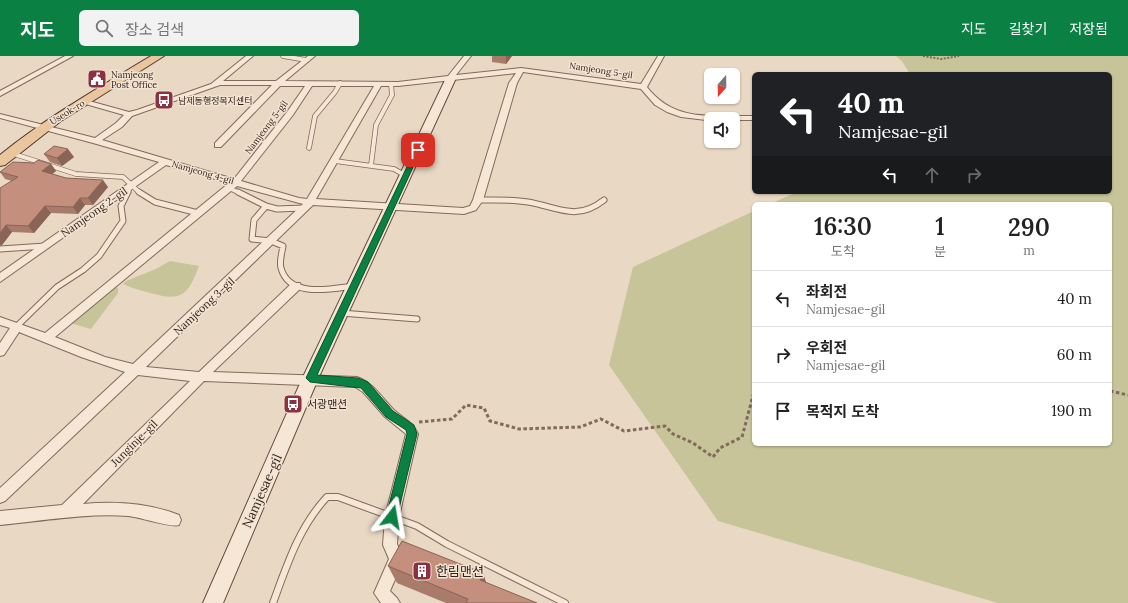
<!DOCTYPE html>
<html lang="ko">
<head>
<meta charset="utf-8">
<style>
  body { margin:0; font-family:Lora,"Noto Sans KR",serif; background:#f2f2f2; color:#222; height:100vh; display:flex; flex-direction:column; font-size:15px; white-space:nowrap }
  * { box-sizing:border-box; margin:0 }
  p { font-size:13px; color:#767676 }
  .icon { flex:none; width:22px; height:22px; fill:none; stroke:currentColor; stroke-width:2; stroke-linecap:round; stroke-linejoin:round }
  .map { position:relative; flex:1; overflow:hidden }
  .sheet { position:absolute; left:752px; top:146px; width:360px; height:244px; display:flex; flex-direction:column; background:#fff; border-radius:6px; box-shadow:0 1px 3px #0004 }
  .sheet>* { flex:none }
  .top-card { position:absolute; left:752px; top:16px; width:360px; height:122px; border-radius:6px; box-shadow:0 1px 3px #0004; background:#202124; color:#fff; overflow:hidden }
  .needle { width:26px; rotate:200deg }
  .controls { position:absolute; left:704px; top:12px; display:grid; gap:8px }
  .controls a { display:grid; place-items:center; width:36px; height:36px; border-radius:6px; background:#fff; box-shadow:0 1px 3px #0004; font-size:20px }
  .pin { position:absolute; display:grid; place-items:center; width:34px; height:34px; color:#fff; margin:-17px; border-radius:8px; box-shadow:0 2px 6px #0006 }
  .me { position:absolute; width:44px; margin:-22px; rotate:14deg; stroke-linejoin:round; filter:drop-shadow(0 0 3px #0008) }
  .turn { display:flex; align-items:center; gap:14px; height:84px; padding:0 20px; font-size:18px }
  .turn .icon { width:52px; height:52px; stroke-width:2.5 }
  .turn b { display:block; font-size:28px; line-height:34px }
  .lanes { display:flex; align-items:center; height:38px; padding:0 20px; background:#0003; justify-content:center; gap:20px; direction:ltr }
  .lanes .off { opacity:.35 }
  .eta { display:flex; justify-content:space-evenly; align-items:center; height:68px; text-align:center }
  .eta b { font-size:24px; font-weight:600; line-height:28px }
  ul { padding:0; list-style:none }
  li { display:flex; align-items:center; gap:12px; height:56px; padding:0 20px; border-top:1px solid #e0e0e0 }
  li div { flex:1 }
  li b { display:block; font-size:15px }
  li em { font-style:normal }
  header { display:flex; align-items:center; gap:24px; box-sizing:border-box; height:56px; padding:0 20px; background:#0b8043; color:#fff }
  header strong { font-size:19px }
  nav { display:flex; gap:22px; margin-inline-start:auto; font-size:14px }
  .search { width:280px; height:36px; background:#f2f2f2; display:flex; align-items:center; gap:10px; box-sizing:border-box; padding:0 14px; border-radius:6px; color:#767676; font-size:15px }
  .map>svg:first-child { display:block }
</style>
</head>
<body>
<header>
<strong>지도</strong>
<div class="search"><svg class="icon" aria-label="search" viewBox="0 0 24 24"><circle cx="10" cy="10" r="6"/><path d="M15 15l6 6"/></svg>장소 검색</div>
<nav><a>지도</a><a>길찾기</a><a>저장됨</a></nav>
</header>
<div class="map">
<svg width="1128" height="547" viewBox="0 0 1128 547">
  <rect width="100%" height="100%" fill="#e9d8c3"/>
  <path fill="#c6c498" d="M896 0H1128V547H998L718 465 609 309 633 211 754 155V388H1110V148H770L797 136H1110V18H910L902 5Z
    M170 205 199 210C188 239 182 246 150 237 141 234 131 232 123 228L126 225 156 213Z
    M116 230 118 233V237L91 273 70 267Z"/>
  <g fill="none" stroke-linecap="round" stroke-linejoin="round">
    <g stroke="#826a5c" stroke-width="5.5">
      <path id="lane-far2" d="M283 0 306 4
        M309 92 315 60 335 36 340 27
        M11 97 76 118 123 121 140 137
        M335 105 394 113 406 120
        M371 109 376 69 392 39 391 28
        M229 132 240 137
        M127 137 131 130"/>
    </g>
    <g stroke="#826a5c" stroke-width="7">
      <path id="lane-far1" d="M139 136 155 146 198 157
        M238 136 266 150 277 153 304 152
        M478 144C495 144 511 143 528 146 558 151 576 166 604 144
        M266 150 254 164 252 183 271 185 283 190C282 197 279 205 281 212 289 242 330 233 353 230
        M0 193 45 190
        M341 257 417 263
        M17 270 57 231 83 214 99 200 123 165 121 150 128 136"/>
    </g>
    <g stroke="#826a5c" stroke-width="8">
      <path id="lane" d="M273 547C287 509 299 471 327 441H338L417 470 447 488 565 547"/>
    </g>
    <g stroke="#826a5c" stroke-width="2">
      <path id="street" d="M65 0H73L0 40V35Z
        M246 0H253L223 25H276L308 0H315L285 25 398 26 448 20 464 0H471L456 19 521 12 641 28 658 0H664L647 31C675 67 713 59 754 60V64H706L681 61 667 56 655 49 641 33 523 16 517 27 483 144 476 154 464 158 313 149 146 311 199 316 292 227H300L301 230 300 233 213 316 357 321C374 327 382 342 394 354 404 363 413 366 418 378L399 461 397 488 404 503 390 535 397 542 400 547H381L374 537 389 503 383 489 385 461 406 378 385 361 363 336 355 331 204 325 83 448C115 445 149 447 179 459L181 464 179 469C171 472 140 461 128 460 86 457 43 465 0 469V455L62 449 190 325 138 319 5 445 0 447V432L125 316 81 301 19 276 4 299 0 300V287L10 272 0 269V261L45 277 229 127 166 109 0 226V217L159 106 93 87 0 62V58L95 82 116 67 124 59 82 47V43L129 56 137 54 211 28ZM516 17 509 27 473 144 470 150 463 152 316 143 381 30H398ZM220 29H272L215 87V91H221L280 30H305L287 56 234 123 102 84 122 71 132 60ZM312 30H374L307 143 299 142 241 125 293 59ZM237 130 303 148 133 308 105 301 55 281Z"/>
    </g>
    <g stroke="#644b3f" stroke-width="2">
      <path id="secondary" d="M451 19 456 22 318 323 223 547H203L302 323 446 22Z"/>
    </g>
    <g stroke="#503930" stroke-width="2">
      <path id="primary" d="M151 0H164L61 65 5 109 0 110V99C47 61 100 31 151 0Z"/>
    </g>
    <path stroke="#826a5c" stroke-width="2" stroke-dasharray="2 1.5" stroke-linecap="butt" d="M923 0 941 3 959 0"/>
    <path stroke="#826a5c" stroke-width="3" stroke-dasharray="3.5 2.5" stroke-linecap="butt" d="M1110 335 1128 339
      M419 366 452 363 466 349 484 352 490 365 519 373 580 371 601 363 624 375 665 370 673 378 693 387 713 401 720 392 742 381 754 336"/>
    <use href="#lane-far2" stroke="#f5e6d5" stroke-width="4"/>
    <use href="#lane-far1" stroke="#f5e6d5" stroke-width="5"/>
    <use href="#lane" stroke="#f5e6d5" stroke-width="6"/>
    <use href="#street" fill="#f5e6d5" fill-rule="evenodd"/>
    <use href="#secondary" fill="#f5e6d5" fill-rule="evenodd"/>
    <use href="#primary" fill="#e9c69e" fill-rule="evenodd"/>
  </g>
  <path fill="#a97b6b" d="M492 0H512L506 8 492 6Z
    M44 98 74 101 62 110 50 106Z
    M51 108 56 115 52 118 66 122 108 131 93 149H85L78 158 51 157 34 177 12 176 2 189 12 125 5 123 0 116Z
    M388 510 483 517 486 527 537 547H446L397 527Z"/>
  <path fill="#896457" d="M506 0H512L506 8Z
    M68 93 74 101 62 110 57 102Z
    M51 108 56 115 47 122 42 115Z
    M103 124 108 131 93 149 88 142Z
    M80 142 85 149 78 158 73 151Z
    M45 150 51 157 34 177 28 170Z
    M6 169 12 176 2 189 0 190V177Z
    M483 517 488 533 480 524Z"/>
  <path fill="#c48f7c" stroke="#896457" d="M54 90 68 93 57 102 44 98Z
    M38 104 51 108 42 115 66 122 103 124 88 142H80L73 151 45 150 28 170 6 169 0 177V132L18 121 0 116 13 106 34 107Z
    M402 485 483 517 480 524 537 547H466L468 543 388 510Z"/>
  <path fill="#0b8043" stroke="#07532c" d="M418 92 421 94 317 319 358 322 368 326 393 355 414 369 417 378 397 461 396 465 392 466 388 465 386 461 407 378 406 374 386 361 361 332 310 326 306 322 415 94Z"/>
  <defs>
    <g id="civic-square" transform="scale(1)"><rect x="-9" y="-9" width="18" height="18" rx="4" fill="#8b3141" stroke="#f2e3d2"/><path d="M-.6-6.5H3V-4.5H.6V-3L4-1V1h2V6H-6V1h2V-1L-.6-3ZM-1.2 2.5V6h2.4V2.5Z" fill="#fff"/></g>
    <g id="bus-square" transform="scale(1)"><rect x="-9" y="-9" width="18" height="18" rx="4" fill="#8b3141" stroke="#f2e3d2"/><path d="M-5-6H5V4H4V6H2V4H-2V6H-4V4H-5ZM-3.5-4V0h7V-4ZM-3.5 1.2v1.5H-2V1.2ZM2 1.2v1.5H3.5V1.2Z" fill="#fff"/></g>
    <g id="building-square" transform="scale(1)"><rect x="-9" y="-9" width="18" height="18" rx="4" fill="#8b3141" stroke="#f2e3d2"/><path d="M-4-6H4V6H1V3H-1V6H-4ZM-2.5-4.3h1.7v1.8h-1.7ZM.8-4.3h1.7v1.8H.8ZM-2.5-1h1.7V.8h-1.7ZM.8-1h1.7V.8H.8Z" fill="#fff"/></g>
  </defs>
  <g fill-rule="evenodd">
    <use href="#civic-square" x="97" y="23"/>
    <use href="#bus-square" x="164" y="44"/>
    <use href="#bus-square" x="293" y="348"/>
    <use href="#building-square" x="422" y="515"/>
  </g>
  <g text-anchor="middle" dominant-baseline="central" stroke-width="3" stroke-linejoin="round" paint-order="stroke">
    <g font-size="9" fill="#33251e" stroke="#f2e3d2">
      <text transform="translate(601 14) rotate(9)">Namjeong 5-gil</text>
      <text transform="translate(67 56) rotate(-32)">Useok-ro</text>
      <text transform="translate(266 71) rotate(-53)">Namjeong 5-gil</text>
      <text transform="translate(203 116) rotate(16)">Namjeong 4-gil</text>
    </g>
    <g font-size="9" fill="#33251e" stroke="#f2e3d2" text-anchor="start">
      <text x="111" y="18">Namjeong<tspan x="111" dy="10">Post Office</tspan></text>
      <text x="178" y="44">남제동행정복지센터</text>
    </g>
    <g font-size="11" fill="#33251e" stroke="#f2e3d2">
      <text transform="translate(94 156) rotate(-35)">Namjeong 2-gil</text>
      <text transform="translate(204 250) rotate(-43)">Namjeong 3-gil</text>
      <text transform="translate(134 387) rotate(-45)">Junginje-gil</text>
    </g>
    <g font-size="11" fill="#33251e" stroke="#f2e3d2" text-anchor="start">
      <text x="307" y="348">서광맨션</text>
    </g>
    <g font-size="13" fill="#33251e" stroke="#f2e3d2">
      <text transform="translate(262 435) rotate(-66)">Namjesae-gil</text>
    </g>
    <g font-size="13" fill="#33251e" stroke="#f2e3d2" text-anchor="start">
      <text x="436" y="515">한림맨션</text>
    </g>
  </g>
</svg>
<div class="controls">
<a><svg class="needle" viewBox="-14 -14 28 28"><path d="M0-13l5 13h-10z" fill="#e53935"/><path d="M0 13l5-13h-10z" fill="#767676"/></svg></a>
<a><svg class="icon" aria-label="sound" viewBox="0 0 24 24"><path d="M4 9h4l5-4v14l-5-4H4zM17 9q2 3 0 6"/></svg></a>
</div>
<div class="pin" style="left:418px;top:94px;background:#d93025"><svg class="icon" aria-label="arrive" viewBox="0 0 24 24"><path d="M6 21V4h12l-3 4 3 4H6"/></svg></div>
<svg class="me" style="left:392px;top:461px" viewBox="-20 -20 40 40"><path d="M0-17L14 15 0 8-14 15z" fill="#0b8043" stroke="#fff" stroke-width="4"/></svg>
<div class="top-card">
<div class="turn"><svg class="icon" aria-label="left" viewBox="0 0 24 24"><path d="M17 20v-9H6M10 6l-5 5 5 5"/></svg><div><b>40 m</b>Namjesae-gil</div></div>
<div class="lanes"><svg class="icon" aria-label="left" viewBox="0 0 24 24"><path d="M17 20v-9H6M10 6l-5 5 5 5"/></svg><svg class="icon off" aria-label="ahead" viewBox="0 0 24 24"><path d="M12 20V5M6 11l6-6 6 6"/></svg><svg class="icon off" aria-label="right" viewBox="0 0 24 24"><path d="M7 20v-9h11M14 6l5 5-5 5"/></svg></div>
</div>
<section class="sheet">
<div class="eta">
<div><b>16:30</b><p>도착</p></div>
<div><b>1</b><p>분</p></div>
<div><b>290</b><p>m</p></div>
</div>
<ul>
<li><svg class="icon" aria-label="left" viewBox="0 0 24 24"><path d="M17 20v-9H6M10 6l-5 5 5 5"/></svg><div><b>좌회전</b><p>Namjesae-gil</p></div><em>40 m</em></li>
<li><svg class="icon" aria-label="right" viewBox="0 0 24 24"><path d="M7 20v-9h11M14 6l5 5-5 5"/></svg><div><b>우회전</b><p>Namjesae-gil</p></div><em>60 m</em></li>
<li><svg class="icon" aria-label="arrive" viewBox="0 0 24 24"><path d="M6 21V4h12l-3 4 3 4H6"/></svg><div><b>목적지 도착</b></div><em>190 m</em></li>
</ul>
</section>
</div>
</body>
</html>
